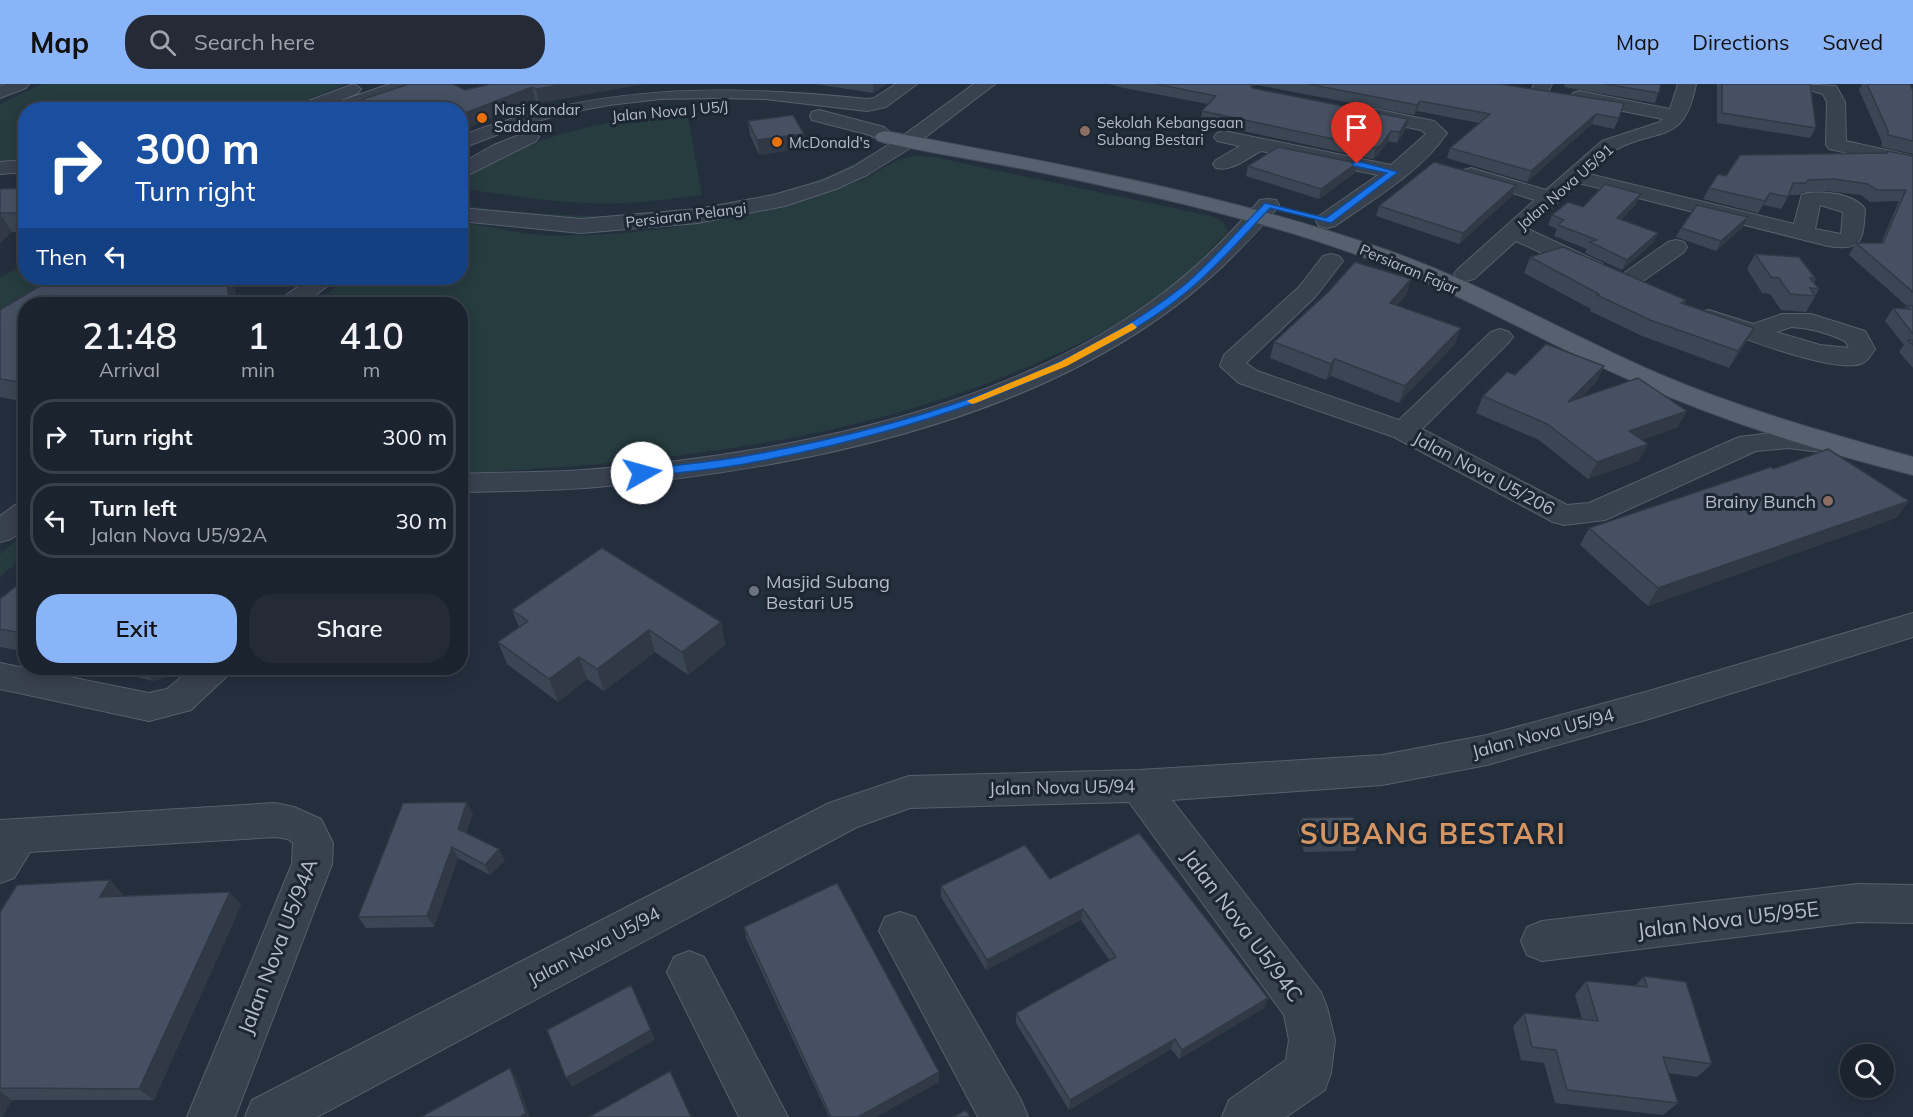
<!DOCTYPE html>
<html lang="en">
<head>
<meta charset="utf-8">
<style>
  body { margin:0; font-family:Mulish,sans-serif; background:#242b36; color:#f1f3f6; height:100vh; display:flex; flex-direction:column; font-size:22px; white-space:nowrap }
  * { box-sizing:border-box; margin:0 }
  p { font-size:20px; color:#a0a4aa }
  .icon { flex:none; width:33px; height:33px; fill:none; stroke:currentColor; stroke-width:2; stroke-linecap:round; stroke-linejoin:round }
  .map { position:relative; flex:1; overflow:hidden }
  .details { position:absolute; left:18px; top:213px; width:450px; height:378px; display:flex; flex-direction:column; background:#1b232e; border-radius:24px; box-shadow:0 3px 15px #0003,0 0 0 2px #39404a }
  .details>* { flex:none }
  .hud { position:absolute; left:18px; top:18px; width:450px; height:183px; border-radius:24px; box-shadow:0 3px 15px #0003,0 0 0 2px #39404a; background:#1a4fa0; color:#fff; overflow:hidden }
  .fabs { position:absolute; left:1840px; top:960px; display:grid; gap:12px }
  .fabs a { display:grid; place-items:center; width:54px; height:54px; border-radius:50%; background:#1b232e; box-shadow:0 3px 15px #0003,0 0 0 2px #39404a; font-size:30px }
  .pin { position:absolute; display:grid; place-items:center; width:51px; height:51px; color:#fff; margin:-62px -26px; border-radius:50% 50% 50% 0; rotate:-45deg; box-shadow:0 0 6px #0007 }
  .pin .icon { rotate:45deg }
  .me { position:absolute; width:66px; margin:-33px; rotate:83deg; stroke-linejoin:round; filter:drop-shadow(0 0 4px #0008) }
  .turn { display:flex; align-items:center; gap:21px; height:126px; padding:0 18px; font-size:27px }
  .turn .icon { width:78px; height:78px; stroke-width:2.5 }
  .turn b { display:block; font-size:42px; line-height:51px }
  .then { display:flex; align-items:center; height:57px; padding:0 18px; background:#0003; gap:12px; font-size:22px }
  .eta { display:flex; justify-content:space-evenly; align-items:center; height:102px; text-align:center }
  .eta b { font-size:36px; font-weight:600; line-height:42px }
  .action { display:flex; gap:12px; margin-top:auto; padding:12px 18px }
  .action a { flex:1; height:69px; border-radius:24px; background:#8ab4f8; color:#111; font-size:24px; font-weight:600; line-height:69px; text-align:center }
  .action a+a { background:#242b36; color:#f1f3f6 }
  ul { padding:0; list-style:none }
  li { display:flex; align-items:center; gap:18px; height:75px; margin:0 12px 9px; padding:0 6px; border:3px solid #39404a; border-radius:24px }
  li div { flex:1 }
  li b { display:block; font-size:22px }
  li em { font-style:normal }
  header { display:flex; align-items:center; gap:36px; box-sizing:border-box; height:84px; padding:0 30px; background:#8ab4f8; color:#111 }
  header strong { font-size:28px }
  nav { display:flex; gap:33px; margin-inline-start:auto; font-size:21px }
  .search { width:420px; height:54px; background:#242b36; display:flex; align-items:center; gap:15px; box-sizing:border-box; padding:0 21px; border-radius:24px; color:#a0a4aa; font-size:22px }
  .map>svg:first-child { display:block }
</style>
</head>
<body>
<header>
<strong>Map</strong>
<div class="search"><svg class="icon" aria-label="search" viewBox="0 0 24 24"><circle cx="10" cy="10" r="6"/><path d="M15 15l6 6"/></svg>Search here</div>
<nav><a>Map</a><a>Directions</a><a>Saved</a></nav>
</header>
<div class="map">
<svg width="1913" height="1033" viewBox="0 0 1913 1033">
  <rect width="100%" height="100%" fill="#242f3e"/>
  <path fill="#263c3f" d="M42 0H347L282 25 26 26 25 77 0 78V20Z
    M687 28 702 111C664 116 626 121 587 119 551 118 514 112 478 107L470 106 463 101C463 91 475 88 482 84 545 48 616 34 687 28Z
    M885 62 890 63C761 142 606 143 461 124V121C603 141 759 141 885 62Z
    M916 72 934 73 1211 132 1223 138 1228 148C1205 170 1183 195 1158 213 1121 241 1077 261 1035 280 853 359 656 380 461 389L460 220H313L347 194H460L461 138C487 142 515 149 542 151 630 155 726 137 811 113 828 108 847 102 863 95 882 86 895 74 916 72Z
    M15 185 25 186 26 194H77L26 220 0 243V194Z
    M25 449V472L0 493V470Z"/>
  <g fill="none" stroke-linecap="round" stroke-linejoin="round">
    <g stroke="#565f6c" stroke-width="2">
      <path id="minor" d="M5 0H29L26 4 0 14V2Z
        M354 0 361 5 358 9 329 21 390 0H416L413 4 352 26H324L326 22 318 26H292L294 22Z
        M896 0H917L886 23 867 27 765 15 713 14 660 15 609 21 561 30 515 44 460 65V52C598 0 722 0 867 15L874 14Z
        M974 0H995L915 61 867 91 836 105 785 122 698 139 581 149 460 137V124L581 135 698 125 773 111 822 97 853 83 901 53Z
        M1534 0H1552L1546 11H1534L1531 7Z
        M1678 0H1696C1684 61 1660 43 1617 65 1607 70 1598 82 1589 90L1794 140 1802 110C1820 106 1854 109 1865 125 1863 154 1864 168 1828 162L1579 99 1528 145 1603 180 1607 185 1603 190 1595 192 1587 190 1516 157 1474 195 1466 197 1458 195 1454 190 1458 185 1535 116 1464 94 1461 90 1464 86 1471 84 1546 106 1602 57 1660 38 1663 35 1573 17 1570 13 1573 9 1579 7 1670 25ZM1820 121 1843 128 1841 150 1815 145Z
        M1800 0 1836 2 1845 18 1846 57 1913 72V83L1829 65 1826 61 1827 18 1823 10 1803 4Z
        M1365 23 1434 37 1447 49C1421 88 1373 115 1335 142L1327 144 1319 142 1316 137 1319 132 1378 91 1261 67C1247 74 1232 88 1216 84L1213 80 1216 76 1240 62 1217 57 1214 53 1217 49 1224 47 1391 81 1426 50 1421 46 1358 33 1356 29 1358 25Z
        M819 26 884 43 895 53 892 57 885 59 870 51 812 36 810 32 812 28Z
        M529 47 536 49 539 53 536 57 460 95V80L494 61Z
        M26 76V88L0 90V78Z
        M1268 115 1276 116 1279 121C1266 139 1249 156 1233 172 1076 330 812 384 597 403 551 407 506 407 460 408V390C501 388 542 389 583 386 768 373 998 329 1151 218 1192 189 1227 154 1260 116Z
        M1676 156 1684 158 1687 163 1684 168 1633 204 1625 206 1617 204 1613 199 1617 194 1668 158Z
        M1331 170 1339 172 1343 177 1315 213 1246 279 1257 287 1399 336 1491 248 1500 245 1509 248 1513 253 1509 258 1422 345 1567 421 1589 419 1739 353 1788 347 1838 354 1842 360 1838 366 1828 369 1788 364 1756 367 1605 436 1564 441 1553 438 1394 353 1239 299 1220 282 1224 271 1299 203 1323 172Z
        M311 194H338L304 220H277L280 215Z
        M1709 226 1753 240 1782 230H1811L1865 247 1875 265C1872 270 1868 276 1863 279 1836 292 1730 249 1700 238L1697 233 1700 228ZM1791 243C1811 244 1828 249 1845 257L1849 264 1820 261 1776 248Z
        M26 418V444L11 455 0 458V432L15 421Z
        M1913 529V553L1649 635 1487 681 1382 701 1172 716 1321 908 1327 923 1335 956 1331 989 1325 1006 1286 1033H1222L1229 1016 1286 976 1289 956 1284 931 1129 718 910 724 857 743 317 1033H245L252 1016 829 719 909 692 1139 686 1382 671 1487 651 1649 607Z
        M0 579 149 609 167 605 192 584H231L226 593 191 626 149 637 0 605Z
        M275 719 294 723 321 735 333 759 332 780 235 1033H187L292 780 293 759 288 755 275 753 30 768 14 794 0 799V736Z
        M1858 800 1913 801V839L1858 838 1542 877 1527 871 1521 857 1527 843 1542 837Z
        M900 828 915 833 1021 1016 1028 1033H978L879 847 885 833Z
        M689 867 704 873 788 1033H739L667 888 674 873Z"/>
    </g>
    <g stroke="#414a57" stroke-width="2">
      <path id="major" d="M885 47C1054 79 1224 109 1387 166 1478 198 1562 247 1650 286 1734 323 1824 348 1913 373V391C1818 367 1722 337 1632 297 1545 259 1463 210 1374 177 1262 135 1145 110 1029 86 979 76 928 69 878 57L875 53 878 49Z"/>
    </g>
    <use href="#minor" fill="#38414e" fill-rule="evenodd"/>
    <use href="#major" fill="#56606e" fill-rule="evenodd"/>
  </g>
  <path fill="#3b4654" d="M643 0 539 19 535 16 460 47V26L465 6Z
    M816 0H887L873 9Z
    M1109 0H1500L1619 34 1614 45 1592 40 1527 98 1447 74 1450 64 1479 39 1417 27 1414 31 1257 1 1251 2 1252 4 1408 35 1406 45 1397 59 1388 57 1379 70 1373 75 1201 38 1202 27 1208 20 1124 4Z
    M1565 0H1661L1655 19 1564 3Z
    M1717 0H1810L1816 44 1810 54 1717 39Z
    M1862 0H1910L1913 7V70L1881 63 1882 58 1859 6Z
    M748 37 804 50 806 64 759 71 750 51Z
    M1887 67 1913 72V284L1899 268 1904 261 1885 237 1893 224 1904 225 1907 222 1849 171 1856 159H1881L1899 117 1870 118 1861 111 1827 107 1802 108 1799 111H1789L1781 125 1764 121 1758 129 1703 115 1709 104 1726 92 1886 69Z
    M1248 82 1355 89 1319 115 1246 92Z
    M1516 101 1512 112 1459 160 1376 132 1379 122Z
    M26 104V148H12L0 159V105Z
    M1636 120 1621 136 1658 149 1653 159 1622 186 1585 169 1587 165 1554 152 1557 145 1548 141 1552 131 1583 123Z
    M1743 143 1716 167 1676 153 1681 144Z
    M1755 170 1816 195 1814 198 1819 205 1806 228 1781 226 1770 210 1762 209 1747 185Z
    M1530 173 1686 216 1684 220 1754 244 1745 260 1729 284 1642 252 1590 227 1591 225 1524 189Z
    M53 194H229L235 205 237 220H26V318L0 313V226Z
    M1411 195 1406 211 1397 221 1455 260 1399 319 1331 292 1326 296 1270 274 1274 258Z
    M1604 282 1596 298 1581 314 1678 343 1642 356 1639 377 1588 395 1539 356 1476 329 1483 312 1515 291Z
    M1773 385 1909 417 1896 434 1648 522 1580 461 1589 444Z
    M26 494V568L0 563V515Z
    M512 526 721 538 725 561 688 591 655 568 604 607 587 595 558 618 507 580 498 558 519 543Z
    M102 584H181L174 591 153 597 103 585Z
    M473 729 466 749 505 776 490 791 458 774 434 843 366 844 358 833Z
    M1302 734 1360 756 1355 767 1304 768 1297 745Z
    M1050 795 1264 924 1179 975 1171 965 1069 1026 1016 939V929L1110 877 1081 836 986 886 941 813V802Z
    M123 810 122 812 241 821 154 1016H12L2 1033H0V828Z
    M744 843 939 998 876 1033H829L746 854Z
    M1644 892 1712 980 1697 993 1668 989 1678 1019 1663 1031 1555 1019 1544 979 1521 976 1513 943 1524 929 1582 935 1575 911 1586 897 1635 902Z"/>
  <path fill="#303945" d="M566 0H643L539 19 536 5Z
    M873 0H887L873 9Z
    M532 3 535 16 460 47V31Z
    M1420 17 1417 27 1414 31 1417 21Z
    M1596 30 1592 40 1527 98 1531 87Z
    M1408 35 1406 45 1397 59 1400 48Z
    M1391 47 1388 57 1379 70 1373 75 1376 64Z
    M804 50 806 64 759 71 757 56Z
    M1357 79 1355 89 1319 115 1321 105Z
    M1516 101 1512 112 1459 160 1463 149Z
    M1770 109 1764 121 1758 129 1765 117Z
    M1641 110 1636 120 1612 145 1617 134Z
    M0 129 12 148 0 159Z
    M1748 133 1743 143 1716 167 1721 157Z
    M1658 149 1653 159 1622 186 1627 176Z
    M226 194H229L235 205 237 220H215Z
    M1411 195 1406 211 1385 235 1390 219Z
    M1461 244 1455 260 1399 319 1405 302Z
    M1754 244 1745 260 1729 284 1738 267Z
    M1335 275 1331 292 1326 296 1331 280Z
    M1604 282 1596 298 1561 335 1568 318Z
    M1687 327 1678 343 1620 364 1629 347Z
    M1648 360 1639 377 1588 395 1597 378Z
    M1909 417 1896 434 1648 522 1658 504Z
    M721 538 725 561 688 591 682 568Z
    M649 546 655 568 604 607 597 585Z
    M579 573 587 595 558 618 549 595Z
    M143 584H181L174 591 153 597Z
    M467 718 473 729 464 756 458 745Z
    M452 763 458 774 434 843 427 832Z
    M499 765 505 776 490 791 485 781Z
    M110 796 123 810 114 827 100 813Z
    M230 808 241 821 154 1016 139 1005Z
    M1083 825 1081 836 986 886 987 876Z
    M1268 914 1264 924 1179 975 1182 966Z
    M651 946 655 956 572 1003 566 994Z
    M1175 955 1171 965 1069 1026 1070 1016Z
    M510 984 516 994 530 1033H520Z
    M939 988V998L876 1033H858Z
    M0 1007 12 1016 2 1033H0Z"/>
  <path fill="#455162" stroke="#303945" stroke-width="1.5" d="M409 0H453L465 6 490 0H566L536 5 532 3 460 31V26H342L366 14Z
    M1156 0H1250L1252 4 1408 35 1400 48 1391 47 1382 60 1376 64 1202 27 1216 12Z
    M1308 0H1500L1624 19 1619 34 1596 30 1531 87 1450 64 1490 30 1420 17 1417 21Z
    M1604 0H1661L1659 9Z
    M1722 0H1810L1816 44 1722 29Z
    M1867 0H1910L1913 7V57L1888 51V47Z
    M793 31 804 50 757 56 748 37Z
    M1278 63 1357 79 1321 105 1248 82Z
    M1887 67 1913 72V208L1856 159H1883L1906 106H1877L1868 100 1834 95 1808 96 1806 99H1793L1788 113 1770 109 1765 117 1709 104 1718 90 1726 92 1740 71 1887 69Z
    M1434 78 1516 101 1463 149 1379 122Z
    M1605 100 1641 110 1617 134 1658 149 1627 176 1590 158 1597 156 1558 141 1564 136 1552 131 1568 118 1583 123Z
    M26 104V129H0V105Z
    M1697 121 1748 133 1721 157 1681 144Z
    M1563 163 1686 216 1681 219 1754 244 1738 267 1650 236 1597 211 1599 210 1530 173Z
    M1755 170 1799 173 1816 195 1810 194 1819 205 1810 204 1815 212 1790 210 1779 194 1771 193Z
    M1355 178 1411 195 1390 219 1461 244 1405 302 1335 275 1331 280 1274 258 1328 208Z
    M53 194H226L230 217 215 220H26V299L0 295V226Z
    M1906 222H1913V250L1893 224 1910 225Z
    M1908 256H1913V261Z
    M1546 260 1604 282 1568 318 1638 294 1687 327 1629 347 1648 360 1597 378 1547 340 1483 312 1507 288 1515 291Z
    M1828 365 1909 417 1658 504 1589 444 1771 383 1773 385Z
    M602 464 721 538 682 568 649 546 597 585 579 573 549 595 498 558 528 537 512 526Z
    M26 494V550L0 545V515Z
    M467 718 458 745 499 765 485 781 452 763 427 832 358 833 403 719Z
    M1353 733 1360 756 1309 757 1302 734Z
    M1139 749 1268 914 1182 966 1175 955 1070 1016 1016 929 1116 873 1083 825 987 876 941 802 1025 761 1050 795Z
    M110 796 100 813 230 808 139 1005 0 1004V828L17 801Z
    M837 799 939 988 858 1033H831L744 843Z
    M1644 892 1686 898 1712 980 1663 973 1678 1019 1567 1006 1556 966 1532 963 1524 929 1598 937 1586 897 1647 903Z
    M631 901 651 946 566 994 547 946Z
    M510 984 526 1029 520 1033H421Z
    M670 987 691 1033H589Z
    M966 1026 970 1033H953Z"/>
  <path fill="#1a73e8" stroke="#114b97" stroke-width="1.5" d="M1357 77 1398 88 1331 139 1270 124C1244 151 1219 181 1190 205 1154 236 1113 258 1070 279 968 328 857 359 745 380 711 386 676 389 642 393L635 389 642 386C676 381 711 378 745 372 895 345 1060 298 1182 203 1210 180 1239 145 1265 119L1326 134 1387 89 1354 82 1352 80Z"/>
  <path fill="#f59e0b" d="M1132 239 1137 243 1135 245 1067 282 976 319 972 320 967 317 1060 278Z"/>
  <g fill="#e8710a" stroke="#1d2633" stroke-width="2">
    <circle cx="482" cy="34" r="6"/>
    <circle cx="777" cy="58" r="6"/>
  </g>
  <g fill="#8d6e63" stroke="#1d2633" stroke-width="2">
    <circle cx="1085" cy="47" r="6"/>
    <circle cx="1828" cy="417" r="6"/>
  </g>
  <circle fill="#6b7280" stroke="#1d2633" stroke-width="2" cx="754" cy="507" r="6"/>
  <g text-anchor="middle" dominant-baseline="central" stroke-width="6" stroke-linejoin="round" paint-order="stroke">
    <g font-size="15" fill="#b4bcc9" stroke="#1d2633" text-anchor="start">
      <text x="494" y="25">Nasi Kandar<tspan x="494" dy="17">Saddam</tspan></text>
      <text x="1097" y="38">Sekolah Kebangsaan<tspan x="1097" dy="17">Subang Bestari</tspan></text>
      <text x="789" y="58">McDonald's</text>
    </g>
    <g font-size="15" fill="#b4bcc9" stroke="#1d2633">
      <text transform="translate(670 27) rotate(-5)">Jalan Nova J U5/J</text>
      <text transform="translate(1565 103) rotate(-41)">Jalan Nova U5/91</text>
      <text transform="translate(686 131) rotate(-7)">Persiaran Pelangi</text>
      <text transform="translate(1409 185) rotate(23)">Persiaran Fajar</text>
    </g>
    <g font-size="18" fill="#b4bcc9" stroke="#1d2633">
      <text transform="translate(1484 389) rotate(28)">Jalan Nova U5/206</text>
      <text transform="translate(1543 649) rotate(-15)">Jalan Nova U5/94</text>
      <text transform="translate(1062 703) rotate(-1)">Jalan Nova U5/94</text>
      <text transform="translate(594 862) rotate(-28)">Jalan Nova U5/94</text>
    </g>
    <g font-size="18" fill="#b4bcc9" stroke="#1d2633" text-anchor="end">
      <text x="1816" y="417">Brainy Bunch</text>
      <text x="766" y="497" text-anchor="start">Masjid Subang<tspan x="766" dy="21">Bestari U5</tspan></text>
    </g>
    <g font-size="21" fill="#b4bcc9" stroke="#1d2633">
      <text transform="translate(1728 835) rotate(-7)">Jalan Nova U5/95E</text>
      <text transform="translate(1243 841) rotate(53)">Jalan Nova U5/94C</text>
      <text transform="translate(277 862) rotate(-69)">Jalan Nova U5/94A</text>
    </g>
    <g font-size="28" font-weight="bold" letter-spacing="1.5" fill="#d59563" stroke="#1d2633">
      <text x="1433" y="749">SUBANG BESTARI</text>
    </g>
  </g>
</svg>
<div class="fabs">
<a><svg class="icon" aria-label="search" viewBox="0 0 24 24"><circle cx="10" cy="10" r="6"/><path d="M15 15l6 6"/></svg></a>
</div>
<div class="pin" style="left:1357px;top:80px;background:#d93025"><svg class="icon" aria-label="arrive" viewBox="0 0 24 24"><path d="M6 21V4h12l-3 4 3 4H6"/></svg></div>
<svg class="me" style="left:642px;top:389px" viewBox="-20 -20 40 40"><circle r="19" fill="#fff"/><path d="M0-13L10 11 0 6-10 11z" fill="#1a73e8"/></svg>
<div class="hud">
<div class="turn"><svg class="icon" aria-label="right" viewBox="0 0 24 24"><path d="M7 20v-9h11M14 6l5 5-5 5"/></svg><div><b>300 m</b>Turn right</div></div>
<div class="then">Then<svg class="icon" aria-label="left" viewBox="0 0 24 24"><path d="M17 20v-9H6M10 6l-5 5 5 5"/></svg></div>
</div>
<section class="details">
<div class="eta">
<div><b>21:48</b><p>Arrival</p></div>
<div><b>1</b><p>min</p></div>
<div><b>410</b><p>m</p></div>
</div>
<ul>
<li><svg class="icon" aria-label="right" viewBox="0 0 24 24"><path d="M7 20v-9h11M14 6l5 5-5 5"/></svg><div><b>Turn right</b></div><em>300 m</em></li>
<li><svg class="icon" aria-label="left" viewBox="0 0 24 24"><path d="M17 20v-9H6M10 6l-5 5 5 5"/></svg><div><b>Turn left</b><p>Jalan Nova U5/92A</p></div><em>30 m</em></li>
</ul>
<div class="action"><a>Exit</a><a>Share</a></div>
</section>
</div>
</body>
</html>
